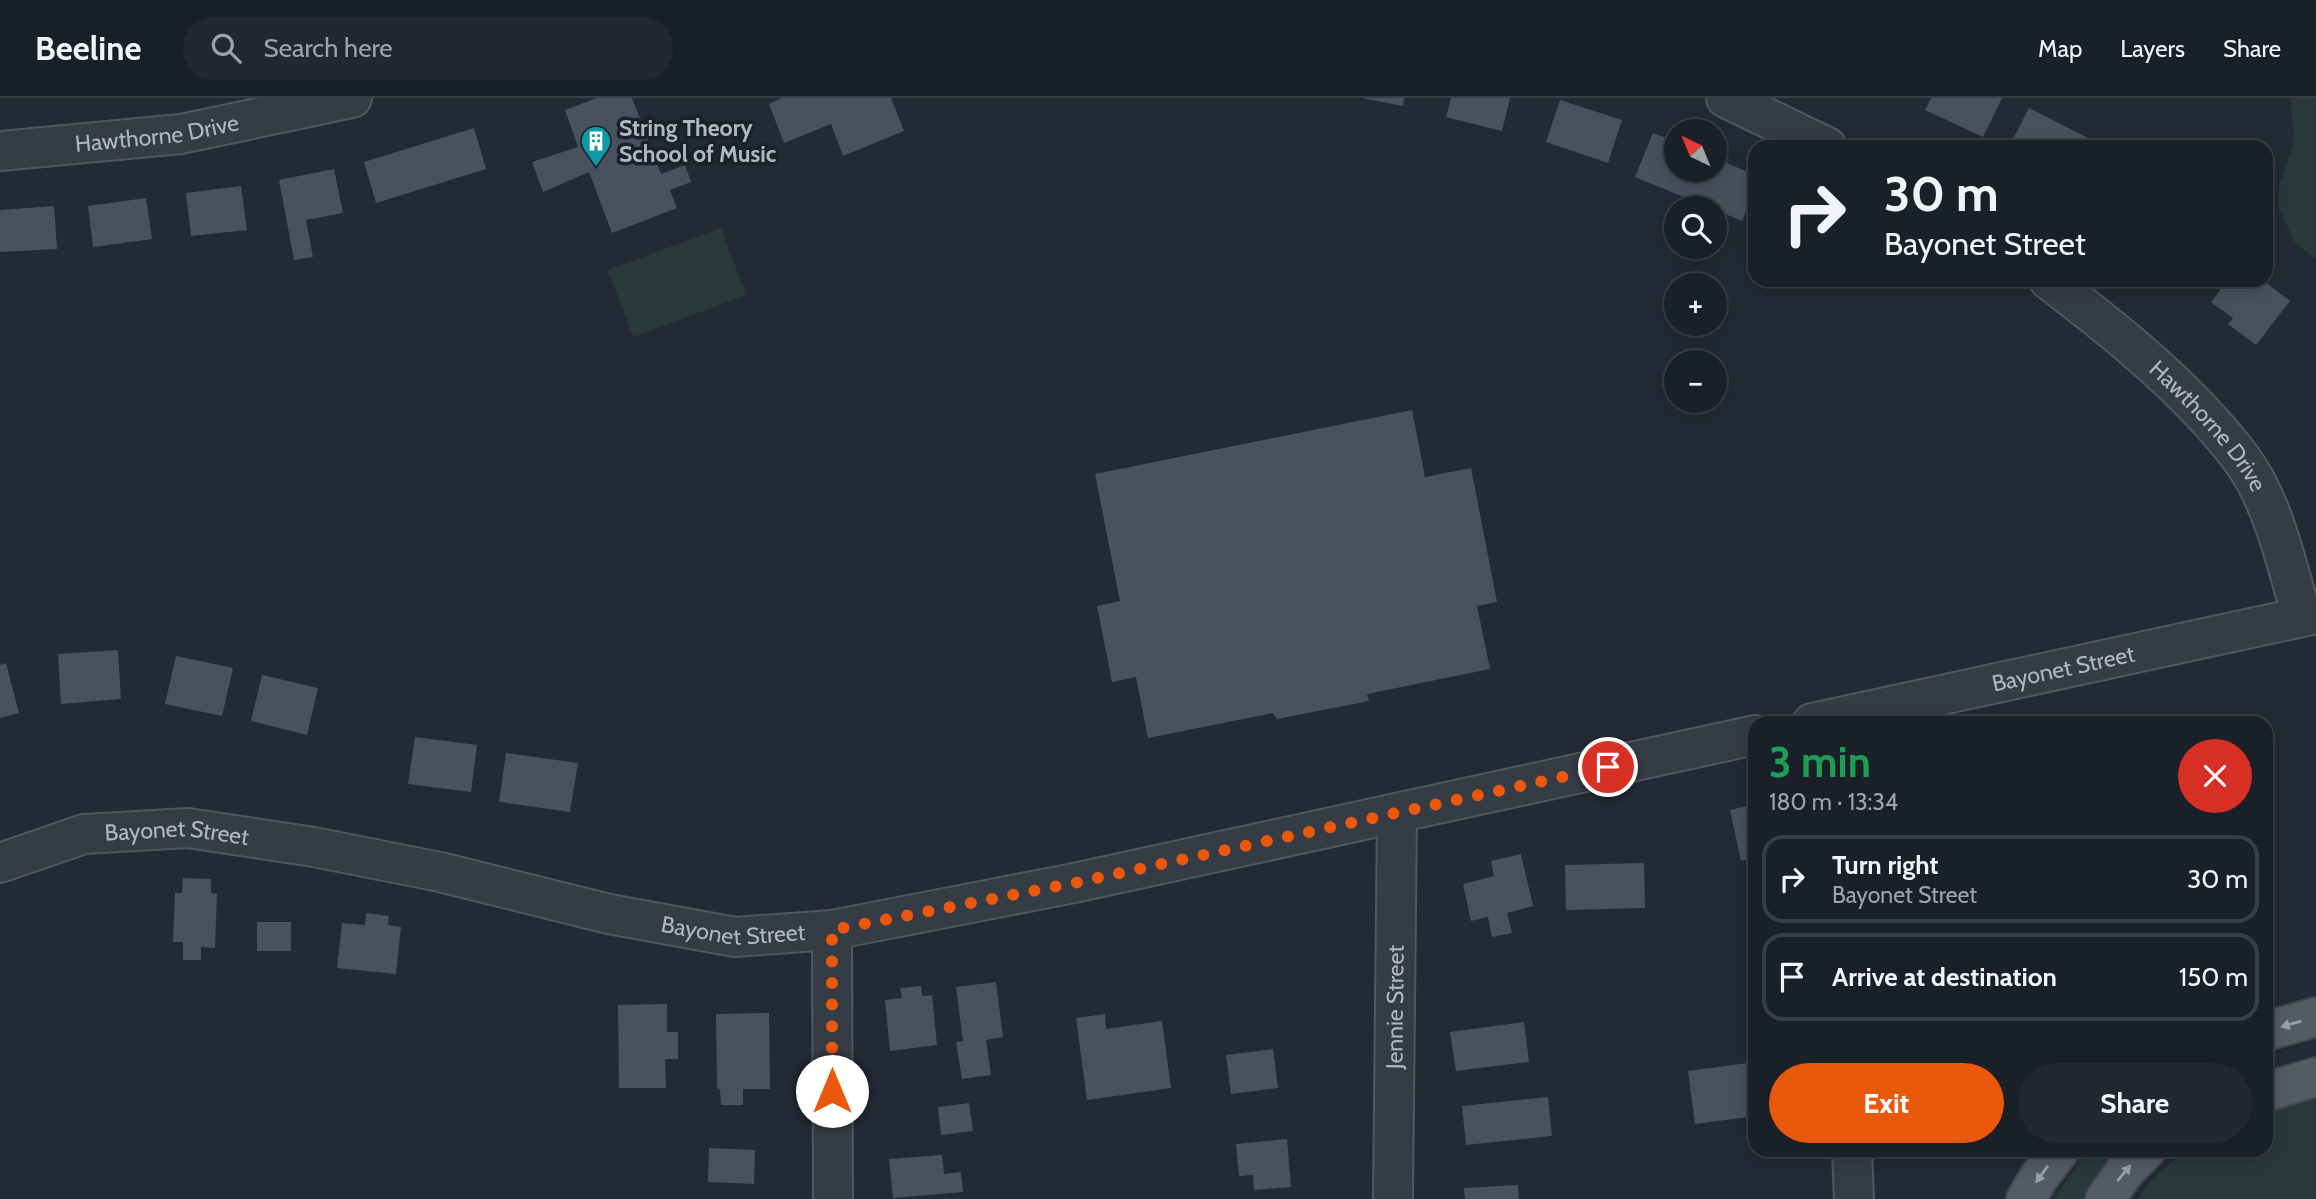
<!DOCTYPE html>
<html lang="en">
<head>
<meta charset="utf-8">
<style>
  body { margin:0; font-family:Cabin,sans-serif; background:#232830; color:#f1f3f6; height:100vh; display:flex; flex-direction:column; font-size:26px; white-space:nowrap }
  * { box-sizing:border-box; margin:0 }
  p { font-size:23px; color:#9fa3a8 }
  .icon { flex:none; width:38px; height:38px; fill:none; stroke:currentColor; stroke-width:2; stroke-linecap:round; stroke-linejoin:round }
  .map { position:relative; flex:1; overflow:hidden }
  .details { position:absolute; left:1748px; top:618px; width:525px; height:441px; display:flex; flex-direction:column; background:#1a2028; border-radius:21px; box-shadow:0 4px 18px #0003,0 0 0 2px #383e45 }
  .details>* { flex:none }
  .guide { position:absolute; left:1748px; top:42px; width:525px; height:147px; border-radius:21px; box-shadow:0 4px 18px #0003,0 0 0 2px #383e45; background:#1a2028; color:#f1f3f6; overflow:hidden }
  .needle { width:46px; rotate:317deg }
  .buttons { position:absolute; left:1664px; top:21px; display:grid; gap:14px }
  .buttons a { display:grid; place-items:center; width:63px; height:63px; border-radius:50%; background:#1a2028; box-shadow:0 4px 18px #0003,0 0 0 2px #383e45; font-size:35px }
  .pin { position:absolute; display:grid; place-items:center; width:60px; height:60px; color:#fff; margin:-30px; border:4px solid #fff; border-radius:50%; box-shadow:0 2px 7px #0007 }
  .me { position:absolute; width:77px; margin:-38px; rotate:0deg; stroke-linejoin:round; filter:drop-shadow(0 0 5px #0008) }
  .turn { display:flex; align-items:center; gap:24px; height:147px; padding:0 21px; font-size:32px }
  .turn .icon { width:91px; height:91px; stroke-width:2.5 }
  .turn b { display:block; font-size:49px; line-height:60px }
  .round { display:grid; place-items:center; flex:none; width:74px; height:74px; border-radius:37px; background:#232830 }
  .overview { display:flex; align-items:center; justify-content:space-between; height:119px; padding:0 21px }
  h1 { font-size:42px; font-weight:700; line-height:52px; color:#1e9e55 }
  .primary-button { display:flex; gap:14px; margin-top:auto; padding:14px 21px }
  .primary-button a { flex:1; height:80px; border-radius:42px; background:#ea580c; color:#fff; font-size:28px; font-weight:700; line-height:80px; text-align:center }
  .primary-button a+a { background:#232830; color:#f1f3f6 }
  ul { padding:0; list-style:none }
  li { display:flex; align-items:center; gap:21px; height:88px; margin:0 14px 10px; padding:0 7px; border:4px solid #383e45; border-radius:21px }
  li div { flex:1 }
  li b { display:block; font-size:26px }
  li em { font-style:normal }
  header { display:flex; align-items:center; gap:42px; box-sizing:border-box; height:98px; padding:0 35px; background:#1a2028; border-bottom:2px solid #383e45 }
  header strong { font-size:33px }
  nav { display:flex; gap:38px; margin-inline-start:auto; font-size:24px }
  .search { width:490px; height:63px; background:#232830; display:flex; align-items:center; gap:18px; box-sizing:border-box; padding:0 24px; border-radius:38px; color:#9fa3a8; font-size:26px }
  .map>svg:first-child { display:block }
</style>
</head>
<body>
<header>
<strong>Beeline</strong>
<div class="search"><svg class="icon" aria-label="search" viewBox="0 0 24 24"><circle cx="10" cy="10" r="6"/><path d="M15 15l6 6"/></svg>Search here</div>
<nav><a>Map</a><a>Layers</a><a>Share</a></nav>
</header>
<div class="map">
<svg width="2316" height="1101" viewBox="0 0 2316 1101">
  <rect width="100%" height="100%" fill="#232a35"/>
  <path fill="#29393a" d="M2290 0H2316V161L2295 145 2278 108 2280 84 2293 48 2294 35Z
    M721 130 746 197 633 239 608 172Z
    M2316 1000V1101H2138L2152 1081 2186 1052H2266V1014Z
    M2091 1052H2119L2102 1072 2083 1101H2054L2076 1068Z"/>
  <path fill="#49515e" d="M597 0H632L661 76 685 67 691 84 670 92 677 110 612 135 589 74 543 94 532 64 578 49 565 12Z
    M782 0H891L904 33 843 58 831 26 784 45 769 6Z
    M1362 0H1404L1403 8Z
    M1451 0H1510L1502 33 1446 19Z
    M1931 0H2002L1983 39 1925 12Z
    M1560 2 1622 22 1608 65 1546 44Z
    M2029 10 2088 40 2084 49H2009Z
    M474 30 486 71 376 105 364 64Z
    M1653 35 1676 44V72H1715V60L1755 77V91L1742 123 1635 79Z
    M334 71 343 115 306 122 313 159 294 162 279 82Z
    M241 88 247 132 191 138 186 95Z
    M146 100 152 141 93 149 88 108Z
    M54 108 57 151 0 154V112Z
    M2228 182H2263L2290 203 2256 247 2228 226 2233 220 2211 204Z
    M1412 312 1425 379 1471 370 1497 504 1477 508 1490 571 1367 596 1369 603 1277 621 1273 615 1148 640 1136 579 1112 584 1097 508 1120 503 1095 376Z
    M118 552 121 601 61 606 58 556Z
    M176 558 233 570 222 618 165 606Z
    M6 565 19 615 0 620V567Z
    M262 577 318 590 307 637 251 623Z
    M415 639 477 647 471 694 408 686Z
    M506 655 578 665 570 714 499 704Z
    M1755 706V759L1741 763 1730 712Z
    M1521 756 1533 808 1507 815 1512 835 1492 839 1488 819 1471 823 1463 786 1494 778 1491 763Z
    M1644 765 1645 810 1566 812 1565 767Z
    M183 780 211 781V795L217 796 215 850 201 849V862H183V844H173L175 795H182Z
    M366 815 389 818 388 827 401 829 396 876 337 870 342 825 365 827Z
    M257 824H291V853H257Z
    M996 884 1003 939 986 942 991 977 962 981 956 944 963 943 956 889Z
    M921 888 922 898 932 897 937 947 890 953 885 902 902 900 900 890Z
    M667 906V934H678V961H665L666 990H619L618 907Z
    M769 915 770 991H743V1007H721L720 992 717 989 716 916Z
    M1105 916 1106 931 1162 923 1171 990 1087 1002 1076 920Z
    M1524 924 1529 964 1456 973 1450 934Z
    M1273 951 1278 990 1231 996 1226 957Z
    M1755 964V1018L1695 1026 1688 973Z
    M1548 999 1552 1038 1466 1047 1462 1008Z
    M969 1005 973 1033 941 1037 938 1009Z
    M1287 1041 1291 1089 1254 1092 1253 1077 1239 1078 1236 1046Z
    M709 1050 755 1052 754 1086 708 1084Z
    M942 1057 944 1076 961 1074 963 1094 893 1100 889 1061Z
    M1518 1087 1519 1101H1465L1464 1090Z"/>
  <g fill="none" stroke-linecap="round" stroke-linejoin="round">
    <g stroke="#515760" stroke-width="42">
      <g id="minor">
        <path d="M1726 0 1827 49"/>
        <path id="s1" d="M0 53 181 36 352 0"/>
        <path id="s2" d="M2049 182C2106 226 2161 269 2210 323 2226 341 2243 360 2255 382 2278 424 2288 473 2302 518"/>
        <path id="s3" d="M1812 625 2316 516"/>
        <path id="s4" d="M0 765 84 736 188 730 314 749 440 774 609 816 735 839 832 832 1074 785 1755 637"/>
        <path d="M832 832 833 1101"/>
        <path d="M1852 1052 1854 1101"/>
        <path id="s5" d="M1393 1101 1397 715"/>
      </g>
    </g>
    <g stroke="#3f454f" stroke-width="42">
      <path id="major" d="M2266 933 2316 919
        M2266 994 2316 979
        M2026 1101 2039 1079 2060 1052
        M2105 1101 2126 1072 2146 1052"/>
    </g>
    <use href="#minor" stroke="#363c46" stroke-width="38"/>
    <use href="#major" stroke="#545b65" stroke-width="38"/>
  </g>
  <defs><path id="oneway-solid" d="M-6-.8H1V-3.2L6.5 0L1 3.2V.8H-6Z" transform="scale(1.75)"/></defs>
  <g fill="#9aa0ab">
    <use href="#oneway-solid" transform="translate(2291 926) rotate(164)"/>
    <use href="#oneway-solid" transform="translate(2124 1075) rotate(-50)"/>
    <use href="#oneway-solid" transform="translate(2042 1076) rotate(126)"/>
  </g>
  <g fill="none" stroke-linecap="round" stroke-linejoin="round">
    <path stroke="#ea580c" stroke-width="12" stroke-dasharray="0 21.6" d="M832 993V832L1074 785 1608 669"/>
  </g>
  <defs>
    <g id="building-pin" transform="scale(1.575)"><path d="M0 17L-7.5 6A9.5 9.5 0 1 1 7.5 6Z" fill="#0f9aa8" stroke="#1b212a"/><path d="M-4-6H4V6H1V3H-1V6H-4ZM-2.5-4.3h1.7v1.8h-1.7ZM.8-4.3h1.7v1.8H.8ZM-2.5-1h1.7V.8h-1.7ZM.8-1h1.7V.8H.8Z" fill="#fff"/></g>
  </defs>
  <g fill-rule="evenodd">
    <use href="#building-pin" x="596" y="43"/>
  </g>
  <g text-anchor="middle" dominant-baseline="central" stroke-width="7" stroke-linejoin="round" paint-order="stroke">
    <g font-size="23" font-weight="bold" fill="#b1b7c2" stroke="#1b212a" text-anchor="start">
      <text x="619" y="30">String Theory<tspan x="619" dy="26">School of Music</tspan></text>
    </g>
    <g font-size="23" fill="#b1b7c2" stroke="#1b212a">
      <text stroke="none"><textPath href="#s1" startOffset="158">Hawthorne Drive</textPath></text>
      <text stroke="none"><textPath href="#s2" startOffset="217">Hawthorne Drive</textPath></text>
      <text stroke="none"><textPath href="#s3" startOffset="257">Bayonet Street</textPath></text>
      <text stroke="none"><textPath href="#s4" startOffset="182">Bayonet Street</textPath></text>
      <text stroke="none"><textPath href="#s4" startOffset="749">Bayonet Street</textPath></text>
      <text stroke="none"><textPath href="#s5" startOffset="192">Jennie Street</textPath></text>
    </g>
  </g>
</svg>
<div class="buttons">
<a><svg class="needle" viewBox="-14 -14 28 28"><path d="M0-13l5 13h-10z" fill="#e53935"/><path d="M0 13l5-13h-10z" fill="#9fa3a8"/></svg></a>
<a><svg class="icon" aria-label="search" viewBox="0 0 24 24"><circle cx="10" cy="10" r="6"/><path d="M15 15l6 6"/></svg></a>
<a>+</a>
<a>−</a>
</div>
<div class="pin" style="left:1608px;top:669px;background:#d93025"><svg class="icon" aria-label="arrive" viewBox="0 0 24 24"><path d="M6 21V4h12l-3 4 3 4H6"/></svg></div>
<svg class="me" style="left:832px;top:993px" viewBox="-20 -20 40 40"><circle r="19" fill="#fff"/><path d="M0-13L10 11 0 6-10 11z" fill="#ea580c"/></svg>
<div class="guide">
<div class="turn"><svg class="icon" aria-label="right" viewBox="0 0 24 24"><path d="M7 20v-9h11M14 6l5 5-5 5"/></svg><div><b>30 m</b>Bayonet Street</div></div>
</div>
<section class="details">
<div class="overview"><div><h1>3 min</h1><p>180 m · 13:34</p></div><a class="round" style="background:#d93025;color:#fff"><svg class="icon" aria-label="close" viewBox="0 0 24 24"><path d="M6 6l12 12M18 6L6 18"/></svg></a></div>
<ul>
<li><svg class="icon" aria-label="right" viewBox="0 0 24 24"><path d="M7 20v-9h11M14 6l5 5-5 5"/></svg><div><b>Turn right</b><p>Bayonet Street</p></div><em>30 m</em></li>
<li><svg class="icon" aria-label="arrive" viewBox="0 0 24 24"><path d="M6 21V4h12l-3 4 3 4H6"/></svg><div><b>Arrive at destination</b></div><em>150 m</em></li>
</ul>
<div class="primary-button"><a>Exit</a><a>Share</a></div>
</section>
</div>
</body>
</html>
